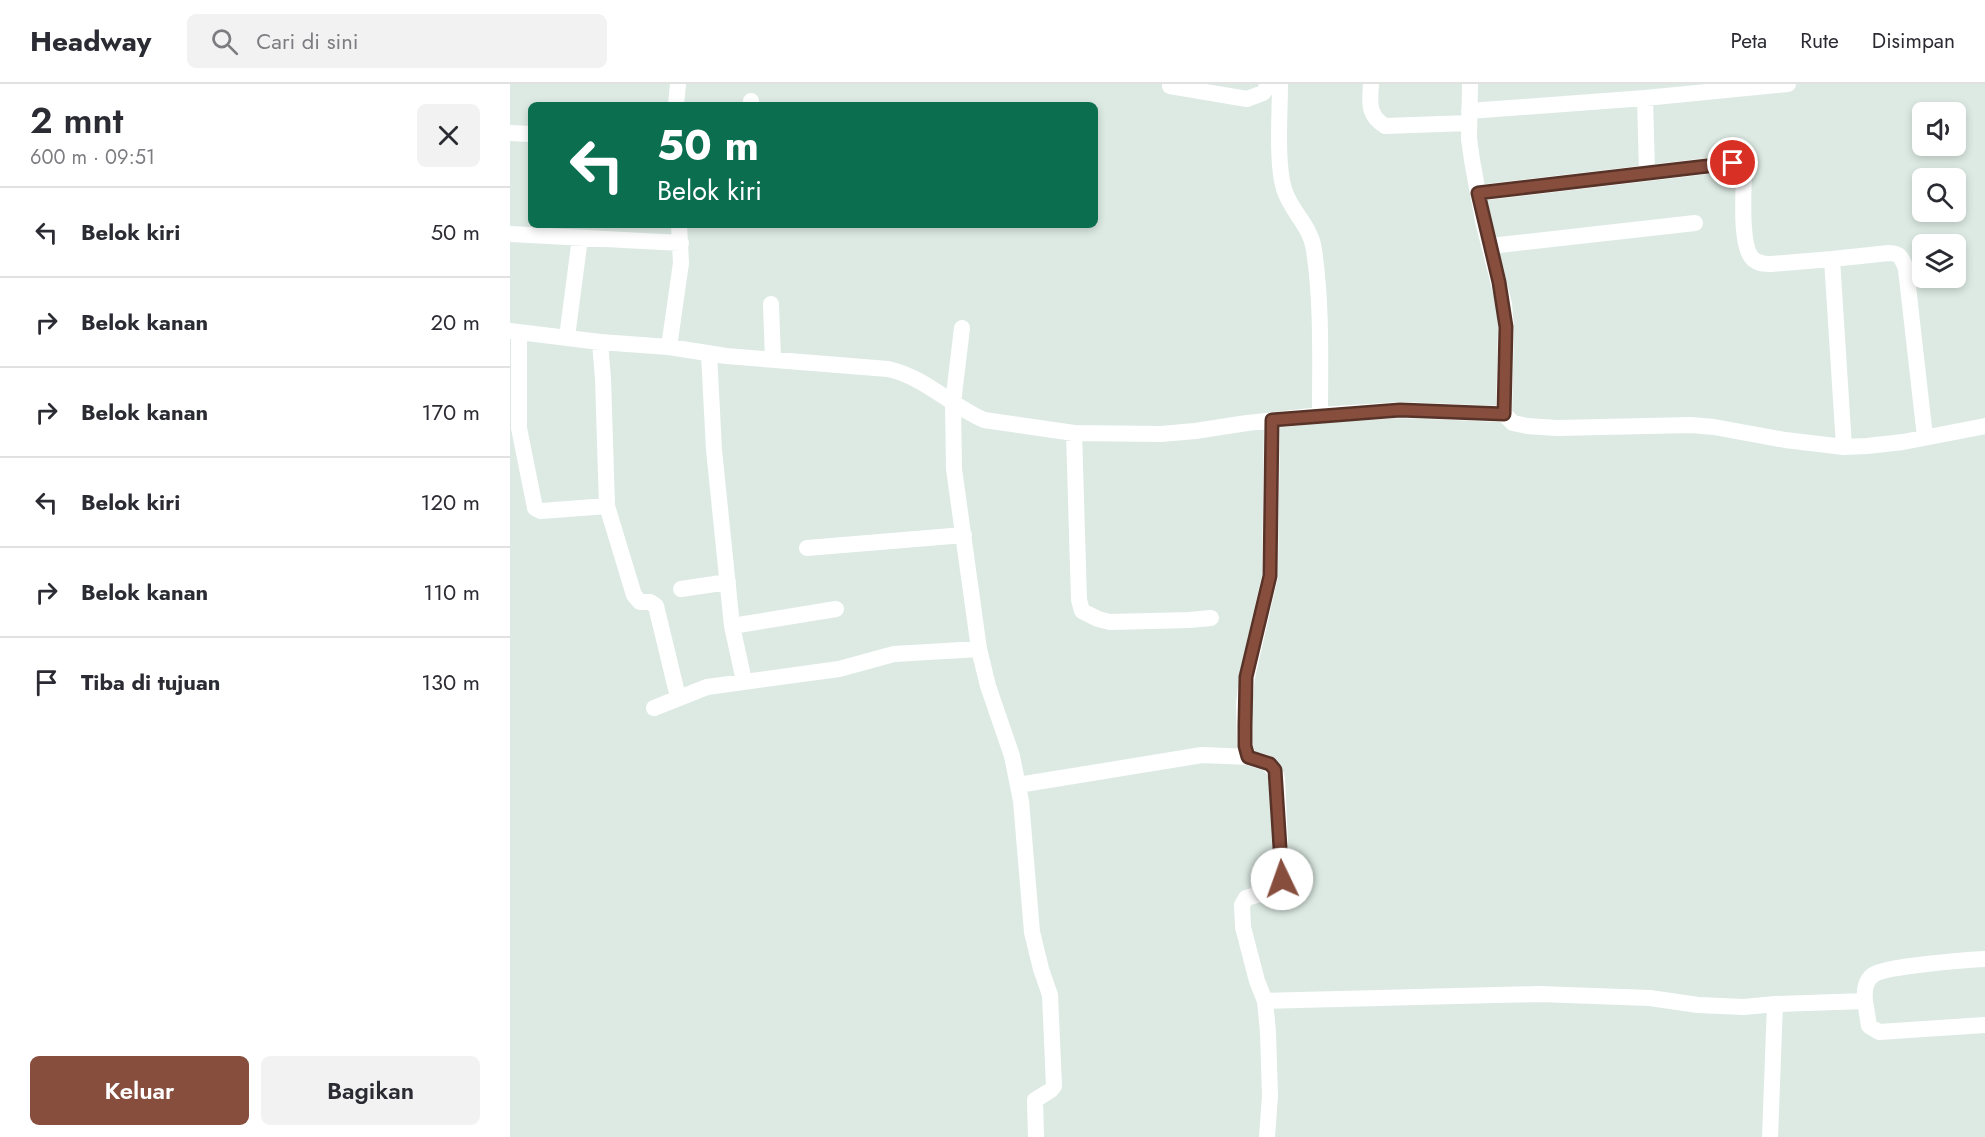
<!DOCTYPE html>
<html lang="id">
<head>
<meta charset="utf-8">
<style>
  body { margin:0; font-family:Jost,sans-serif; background:#f2f2f3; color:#2b2b33; height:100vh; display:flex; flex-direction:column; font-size:22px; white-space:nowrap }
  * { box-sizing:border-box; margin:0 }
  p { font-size:20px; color:#7c7c81 }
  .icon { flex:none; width:33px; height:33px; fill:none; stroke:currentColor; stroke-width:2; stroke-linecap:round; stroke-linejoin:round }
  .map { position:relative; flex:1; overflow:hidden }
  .panel { display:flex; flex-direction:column; background:#fff; width:510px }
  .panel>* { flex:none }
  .hud { position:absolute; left:18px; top:18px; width:570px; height:126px; border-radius:9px; box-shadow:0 3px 9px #0003; background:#0b6e4f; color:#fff; overflow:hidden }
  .buttons { position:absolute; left:1402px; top:18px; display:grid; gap:12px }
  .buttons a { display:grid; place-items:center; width:54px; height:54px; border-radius:9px; background:#fff; box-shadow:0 3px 9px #0003; font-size:30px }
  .pin { position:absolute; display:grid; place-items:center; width:51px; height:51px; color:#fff; margin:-26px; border:3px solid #fff; border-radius:50%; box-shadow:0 2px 6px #0007 }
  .me { position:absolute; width:66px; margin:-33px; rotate:357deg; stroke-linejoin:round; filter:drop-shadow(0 0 4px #0008) }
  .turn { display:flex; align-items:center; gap:21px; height:126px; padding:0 30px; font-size:27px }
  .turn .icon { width:78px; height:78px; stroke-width:2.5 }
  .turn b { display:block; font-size:42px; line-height:51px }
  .round { display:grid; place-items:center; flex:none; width:63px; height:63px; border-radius:9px; background:#f2f2f3 }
  .overview { display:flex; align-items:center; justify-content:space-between; height:102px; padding:0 30px }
  h1 { font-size:36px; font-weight:600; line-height:45px }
  .cta { display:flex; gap:12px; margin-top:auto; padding:12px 30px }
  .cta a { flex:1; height:69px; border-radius:9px; background:#874e3e; color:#fff; font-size:24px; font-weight:600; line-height:69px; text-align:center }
  .cta a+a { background:#f2f2f3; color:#2b2b33 }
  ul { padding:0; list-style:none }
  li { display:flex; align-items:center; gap:18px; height:90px; padding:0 30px; border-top:2px solid #e1e1e2 }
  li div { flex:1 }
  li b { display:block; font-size:22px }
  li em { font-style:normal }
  header { display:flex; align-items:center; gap:36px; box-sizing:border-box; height:84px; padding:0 30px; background:#fff; border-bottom:2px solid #e1e1e2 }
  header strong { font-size:28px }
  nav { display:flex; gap:33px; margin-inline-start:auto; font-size:21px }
  .search { width:420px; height:54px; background:#f2f2f3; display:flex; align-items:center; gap:15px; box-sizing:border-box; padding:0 21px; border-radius:9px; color:#7c7c81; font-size:22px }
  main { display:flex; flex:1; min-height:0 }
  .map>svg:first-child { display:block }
</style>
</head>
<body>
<header>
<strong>Headway</strong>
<div class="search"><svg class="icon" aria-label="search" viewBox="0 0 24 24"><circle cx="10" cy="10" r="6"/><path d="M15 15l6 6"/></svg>Cari di sini</div>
<nav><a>Peta</a><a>Rute</a><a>Disimpan</a></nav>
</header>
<main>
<section class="panel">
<div class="overview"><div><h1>2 mnt</h1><p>600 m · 09:51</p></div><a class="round"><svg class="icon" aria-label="close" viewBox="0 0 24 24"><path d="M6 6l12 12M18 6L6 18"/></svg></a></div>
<ul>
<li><svg class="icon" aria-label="left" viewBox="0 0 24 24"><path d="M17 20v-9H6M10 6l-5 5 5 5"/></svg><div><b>Belok kiri</b></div><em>50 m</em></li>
<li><svg class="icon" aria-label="right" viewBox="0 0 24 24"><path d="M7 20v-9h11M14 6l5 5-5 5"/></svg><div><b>Belok kanan</b></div><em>20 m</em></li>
<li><svg class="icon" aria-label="right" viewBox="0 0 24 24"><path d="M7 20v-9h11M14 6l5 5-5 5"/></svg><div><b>Belok kanan</b></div><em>170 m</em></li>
<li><svg class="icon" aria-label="left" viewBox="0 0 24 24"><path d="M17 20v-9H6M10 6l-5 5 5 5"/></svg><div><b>Belok kiri</b></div><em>120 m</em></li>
<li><svg class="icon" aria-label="right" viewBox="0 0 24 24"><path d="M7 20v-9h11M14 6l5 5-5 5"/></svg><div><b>Belok kanan</b></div><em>110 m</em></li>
<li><svg class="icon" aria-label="arrive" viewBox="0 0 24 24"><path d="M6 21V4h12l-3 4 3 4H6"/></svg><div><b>Tiba di tujuan</b></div><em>130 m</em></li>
</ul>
<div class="cta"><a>Keluar</a><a>Bagikan</a></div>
</section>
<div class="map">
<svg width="1475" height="1053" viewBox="0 0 1475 1053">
  <rect width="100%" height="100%" fill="#ddeae4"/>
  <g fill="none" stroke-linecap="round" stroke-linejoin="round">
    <path stroke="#fff" stroke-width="16" d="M770 0C770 28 766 79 774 105 781 128 801 142 804 166 812 220 810 276 810 331
      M861 0C860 18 857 31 875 42L959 39
      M960 0 959 55 962 76 973 137 994 220 996 243 994 330
      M660 2 737 15 753 9 759 0
      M1135 14 1137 89
      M241 17V21
      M166 21 168 0
      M959 27 1135 14 1278 0
      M0 49 21 50
      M968 109 1223 79 1232 83 1234 86C1234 106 1229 162 1243 175 1249 180 1255 180 1261 180L1322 175 1334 363
      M0 150 171 159
      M980 162 1185 139
      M1322 175 1379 169C1390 169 1392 174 1396 185L1415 353
      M261 220 263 276
      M452 244 443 319 444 385 469 565 478 602 502 672 511 717 522 848 531 885 540 911 544 1002 541 1006 525 1016 526 1053
      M0 247 90 258 159 263 216 272 378 285C415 293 441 322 474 336L564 349 651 350 685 347 737 339 810 331 890 326 994 330 1003 339 1017 342 1047 344 1181 341 1204 343 1275 356 1334 363 1357 362 1393 358 1475 342
      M9 249V344L25 424 31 427 97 422
      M57 253 70 154
      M90 258 93 295 97 422 124 511 130 518H140L146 522 168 613
      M159 263 171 179 169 141
      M199 270 204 366 222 542 234 597
      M564 349 569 516 572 527 588 535 600 538 679 536 701 534
      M297 464 454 451
      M171 505 218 498
      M222 542 326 525
      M144 624 197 603 329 585 384 570 469 565
      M508 701 692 671 738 673
      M755 917 1029 910 1140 914 1188 921 1234 923 1265 920
      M1355 917C1354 907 1355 897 1363 891 1375 882 1456 876 1475 875
      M757 1053 760 1012 758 948 755 917 747 897 733 843 732 821 736 814 764 806 772 799 767 695C762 675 754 680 738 673L735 662 734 621 737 593 760 492 762 336
      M1260 1053 1265 920 1355 917 1359 942 1369 948 1475 941"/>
  </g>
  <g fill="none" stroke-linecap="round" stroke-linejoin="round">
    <g stroke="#583328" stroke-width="15">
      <path id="route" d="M772 795 765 686 760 680 738 673 735 662V641L736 593 760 492 762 336 890 326 994 330 996 243 989 198 968 109 1223 79"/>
    </g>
    <use href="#route" stroke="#874e3e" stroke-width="10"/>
  </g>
</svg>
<div class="buttons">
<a><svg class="icon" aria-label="sound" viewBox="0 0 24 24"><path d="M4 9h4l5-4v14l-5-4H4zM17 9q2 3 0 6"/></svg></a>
<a><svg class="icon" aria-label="search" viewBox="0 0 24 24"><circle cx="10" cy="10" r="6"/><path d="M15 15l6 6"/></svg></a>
<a><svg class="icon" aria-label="layers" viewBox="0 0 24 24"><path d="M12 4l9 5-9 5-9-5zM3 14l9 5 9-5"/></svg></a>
</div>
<div class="pin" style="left:1223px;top:79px;background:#d93025"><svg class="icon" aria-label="arrive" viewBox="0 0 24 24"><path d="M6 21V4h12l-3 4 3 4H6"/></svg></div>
<svg class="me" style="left:772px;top:795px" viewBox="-20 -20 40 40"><circle r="19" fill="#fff"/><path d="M0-13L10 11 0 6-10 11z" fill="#874e3e"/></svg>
<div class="hud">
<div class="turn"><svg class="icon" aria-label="left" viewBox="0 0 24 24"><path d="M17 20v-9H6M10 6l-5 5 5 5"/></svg><div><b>50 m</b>Belok kiri</div></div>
</div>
</div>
</main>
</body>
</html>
